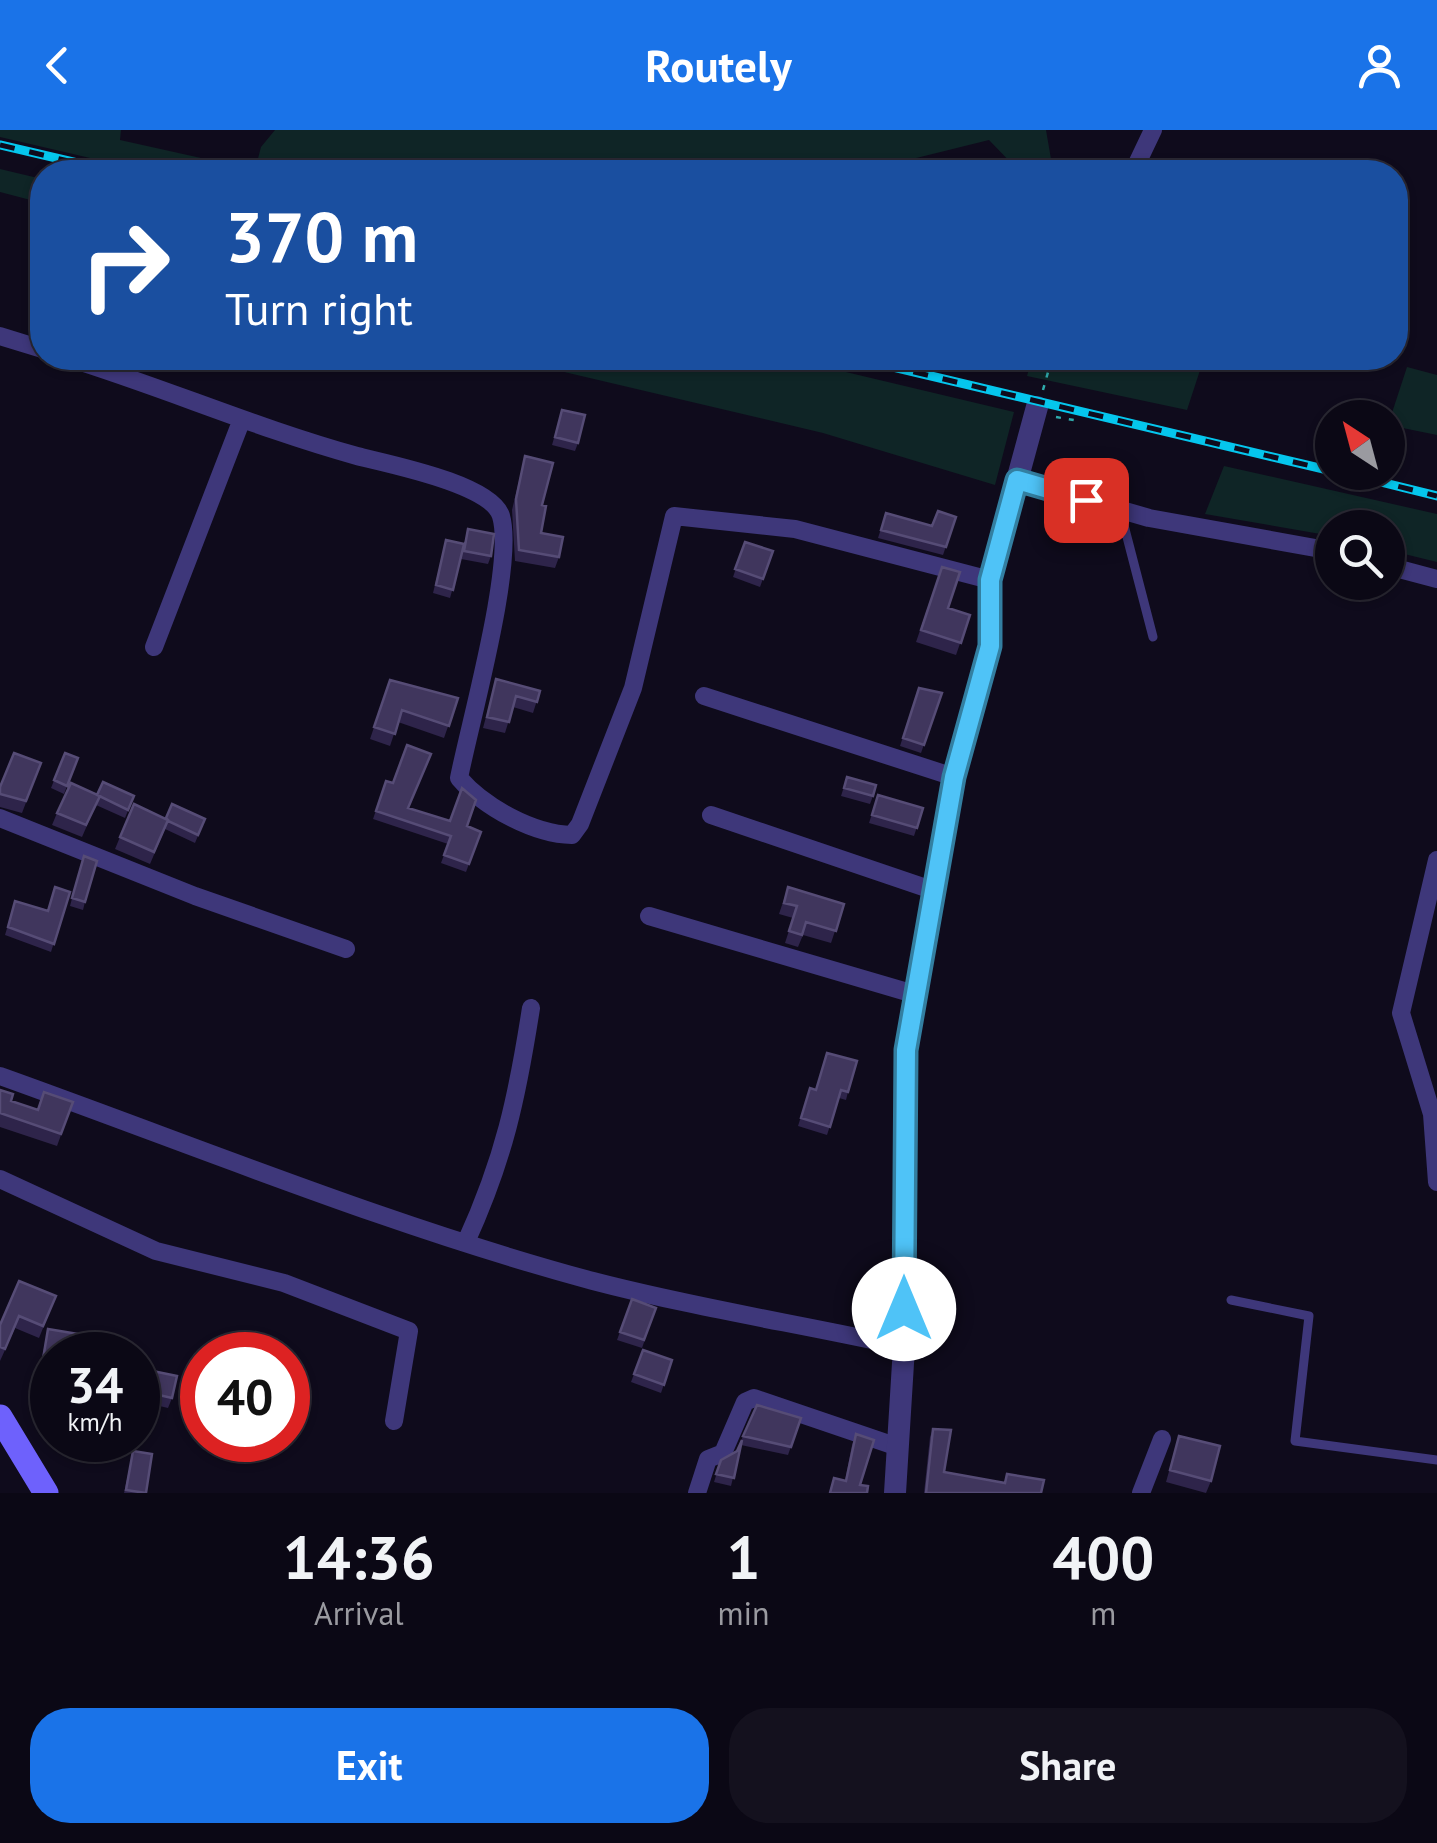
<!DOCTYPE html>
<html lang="en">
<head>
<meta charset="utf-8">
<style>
  body { margin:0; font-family:"PT Sans",sans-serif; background:#14111e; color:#f1f3f6; height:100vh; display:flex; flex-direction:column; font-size:38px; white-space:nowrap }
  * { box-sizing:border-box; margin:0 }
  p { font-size:32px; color:#9a9aa0 }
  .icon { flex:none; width:55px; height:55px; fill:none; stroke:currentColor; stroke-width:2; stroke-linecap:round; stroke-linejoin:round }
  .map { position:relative; height:1363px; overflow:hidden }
  .side { display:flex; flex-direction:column; background:#0b0815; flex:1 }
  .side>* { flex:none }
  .top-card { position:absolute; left:30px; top:30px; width:1378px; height:210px; border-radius:40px; box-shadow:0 2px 8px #0004,0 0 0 2px #2b2934; background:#1a4fa0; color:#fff; overflow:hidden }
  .needle { width:65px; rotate:324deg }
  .controls { position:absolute; left:1315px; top:270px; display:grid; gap:20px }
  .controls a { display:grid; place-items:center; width:90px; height:90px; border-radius:50%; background:#0b0815; box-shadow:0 2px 8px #0004,0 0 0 2px #2b2934; font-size:50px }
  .speed { position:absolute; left:30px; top:1202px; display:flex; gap:20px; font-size:50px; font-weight:700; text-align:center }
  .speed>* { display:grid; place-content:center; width:130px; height:130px; border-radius:50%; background:#0b0815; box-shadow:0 2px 8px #0004,0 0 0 2px #2b2934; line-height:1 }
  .speed small { font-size:25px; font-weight:400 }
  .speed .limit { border:15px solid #d22; background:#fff; color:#111 }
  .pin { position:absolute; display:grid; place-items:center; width:85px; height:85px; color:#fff; margin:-42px; border-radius:20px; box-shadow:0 5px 15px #0006 }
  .me { position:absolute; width:110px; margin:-55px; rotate:0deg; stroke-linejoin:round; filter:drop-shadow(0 0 8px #0008) }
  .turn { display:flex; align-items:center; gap:35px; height:210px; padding:0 30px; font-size:45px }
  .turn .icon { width:130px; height:130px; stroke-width:2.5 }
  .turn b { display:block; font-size:70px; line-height:85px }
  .eta { display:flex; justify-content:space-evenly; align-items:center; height:170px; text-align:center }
  .eta b { font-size:60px; font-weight:800; line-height:70px }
  .cta { display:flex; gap:20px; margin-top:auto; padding:20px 30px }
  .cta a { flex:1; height:115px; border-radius:40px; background:#1a73e8; color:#fff; font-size:40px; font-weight:800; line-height:115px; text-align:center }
  .cta a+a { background:#14111e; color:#f1f3f6 }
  header { display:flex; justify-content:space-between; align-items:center; height:130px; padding:0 30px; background:#1a73e8; color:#fff; font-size:45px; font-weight:800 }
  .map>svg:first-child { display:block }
</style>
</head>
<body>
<header><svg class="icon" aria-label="back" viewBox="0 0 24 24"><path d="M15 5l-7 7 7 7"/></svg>Routely<svg class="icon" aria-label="person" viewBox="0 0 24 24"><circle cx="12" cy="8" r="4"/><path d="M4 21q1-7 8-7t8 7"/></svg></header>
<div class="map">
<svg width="1437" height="1363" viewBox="0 0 1437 1363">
  <rect width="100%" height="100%" fill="#0f0b1c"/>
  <path fill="#0f2526" d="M0 0H121L120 10 255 40 261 17 275 0H1046L1051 29 1020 42 989 10 880 37V42H813L815 33 760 29 757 42H150L0 7Z
    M0 39 42 49V73L0 62Z
    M563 228H787L1014 282 995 355 823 303 560 241Z
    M1032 228H1204L1187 280 1027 246Z
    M1407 237 1437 245V305L1388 295Z
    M1224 336 1437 384V432L1388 420V398H1332V406L1205 384Z"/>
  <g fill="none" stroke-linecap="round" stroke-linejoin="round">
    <path stroke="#2faaab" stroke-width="2.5" stroke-dasharray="5 8" stroke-linecap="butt" d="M1043 260 1052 228
      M1056 287 1079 291"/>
    <path stroke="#3e377a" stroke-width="9" d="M1120 380 1153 507
      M1231 1170 1309 1186 1295 1311 1437 1330"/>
    <path stroke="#3e377a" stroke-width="18" d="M1133 42 1153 0
      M0 206 42 219
      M68 228C165 258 259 299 357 326 388 334 491 354 501 386 515 434 470 592 459 648 484 677 533 704 572 705L580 694 633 558 674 386 795 399 990 450
      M1017 350 1149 388 1332 421
      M1388 436 1437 449
      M154 517 242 289
      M704 566 954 647
      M711 685 932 760
      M0 688 195 766 346 819
      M1437 730 1401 883 1432 984 1437 1052
      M649 786 914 864
      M0 946C196 1016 392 1097 593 1151 696 1178 800 1194 904 1217
      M0 1049 156 1121 284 1153 409 1201 394 1291
      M466 1112C504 1029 517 968 531 878
      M697 1363 708 1329 723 1323 745 1272 754 1268 898 1317
      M1141 1363 1162 1309"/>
    <path stroke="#3e377a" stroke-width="22" d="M895 1363 904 1217 906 920 954 647 990 516V450L1037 277"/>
    <path stroke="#6e61fc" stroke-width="25" d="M0 1287 46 1363"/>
    <g stroke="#05c6ed" stroke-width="9">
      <path id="rail" d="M0 15 116 42
        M855 228 1332 341
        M1340 342 1437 366"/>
    </g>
    <use href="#rail" stroke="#0f0b1c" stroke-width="5" stroke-dasharray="15" stroke-linecap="butt"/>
  </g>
  <path fill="#2e244a" d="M562 280 578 313 575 321 552 315Z
    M525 326 542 375 541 403 559 427 555 438 515 431 512 380Z
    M886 383 932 396 956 387 943 425 878 408Z
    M468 399 491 426 488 434 461 429 450 468 433 463 446 410 464 414Z
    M745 412 773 421 760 457 733 447Z
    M942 437 948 478 970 485 956 525 916 512Z
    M496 549 540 561 533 583 513 577 505 603 483 598Z
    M390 550 458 568 444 608 398 592 390 616 370 609Z
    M919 558 942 563 921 623 900 616Z
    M65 623 78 628 64 664 51 658Z
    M41 633 22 683 0 677V657Z
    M847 647 873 666 870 674 841 666Z
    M386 651 408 678 481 702 466 742 441 733 448 714 373 689Z
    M97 665 134 666 125 688 96 675 82 707 52 695 57 683Z
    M878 665 923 678 914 706 869 693Z
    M166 688 205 689 195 713 165 699 150 734 115 719 120 707Z
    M81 734 85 772 83 780 70 776Z
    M788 757 844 774 831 813 803 805 798 817 785 813 793 788 779 784Z
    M70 762 51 822 5 805 15 771 48 780Z
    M824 931 848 962 846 970 839 968 827 1005 798 996 810 958 816 960Z
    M0 960 11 971 38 980 73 972 57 1016 0 997Z
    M56 1166 39 1208 15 1198 0 1231V1195Z
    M632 1169 656 1178 642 1218 617 1210Z
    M48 1199 52 1225V1239L40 1237Z
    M643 1220 672 1230 661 1263 631 1252Z
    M195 1225 202 1227V1257L187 1253Z
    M138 1238 172 1268 168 1278 147 1273Z
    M801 1288 788 1325 741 1315 731 1356 714 1352 721 1330 737 1321 743 1306Z
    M933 1299 944 1342 1004 1353 1007 1344 1041 1363H924L930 1307Z
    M856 1304 860 1355 867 1363H829L834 1348 845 1351 852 1315Z
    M1179 1306 1211 1351 1206 1363 1166 1352Z
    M133 1321 146 1363H124Z"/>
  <path fill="#40365d" stroke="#564c76" stroke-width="2.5" d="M562 280 585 285 578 313 555 307Z
    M525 326 553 333 542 375 546 376 541 403 563 407 559 427 519 420 516 369Z
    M938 381 956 387 946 417 881 400 886 383 932 396Z
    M468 399 494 404 491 426 464 421Z
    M446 410 464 414 453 460 436 455Z
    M745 412 773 421 763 449 735 439Z
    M942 437 960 442 948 478 970 485 961 513 921 500Z
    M496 549 540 561 537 572 516 566 509 592 487 587Z
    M390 550 458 568 449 596 402 580 395 604 374 597Z
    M919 558 942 563 924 615 903 608Z
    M407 615 431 624 408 678 450 691 462 658 476 670 467 696 481 702 469 734 444 725 451 706 376 681 386 651 393 653Z
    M14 623 41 633 26 671 0 664V657Z
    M65 623 78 628 67 656 54 650Z
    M847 647 876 655 873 666 844 658Z
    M103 652 134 666 128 680 97 665Z
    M71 653 100 666 86 695 57 683Z
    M878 665 923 678 917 698 872 685Z
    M134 674 168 690 154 722 120 707Z
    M172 674 205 689 198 705 168 691V690L166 688Z
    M84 726 97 731 85 772 72 768Z
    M55 757 70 762 54 814 8 797 15 771 48 781Z
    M788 757 844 774 836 801 806 792 802 805 789 801 797 776 784 773Z
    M827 923 857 931 848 962 841 960 830 997 801 988 810 958 816 960Z
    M0 960 13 964 11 971 38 980 44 962 73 972 61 1004 0 983Z
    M19 1151 56 1166 43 1196 19 1186 5 1219 0 1217V1195Z
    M632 1169 656 1178 644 1210 620 1202Z
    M48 1199 102 1208 96 1225H52V1231L43 1229Z
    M643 1220 672 1230 664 1255 634 1244Z
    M195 1225 202 1227V1248L190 1245Z
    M138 1238 177 1246 172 1268 150 1263 138 1295Z
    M757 1275 801 1288 791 1317 743 1306Z
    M933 1299 951 1300 944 1342 1005 1353 1007 1344 1044 1350 1041 1363H926Z
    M856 1304 874 1310 860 1355 868 1356 867 1363H830L834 1348 846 1351Z
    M1179 1306 1220 1316 1211 1351 1170 1340Z
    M742 1310 734 1348 716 1344 721 1330 737 1321Z
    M133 1321 152 1324 146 1363 126 1360Z"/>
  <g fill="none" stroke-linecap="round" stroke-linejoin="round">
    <g stroke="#337fa1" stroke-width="25">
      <path id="route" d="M904 1179 906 920 954 647 990 516V450L1017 350 1086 370"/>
    </g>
    <use href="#route" stroke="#4fc3f7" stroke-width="18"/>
  </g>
</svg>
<div class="controls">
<a><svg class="needle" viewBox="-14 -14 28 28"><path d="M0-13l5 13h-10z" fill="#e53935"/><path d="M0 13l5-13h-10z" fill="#9a9aa0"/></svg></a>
<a><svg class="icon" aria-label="search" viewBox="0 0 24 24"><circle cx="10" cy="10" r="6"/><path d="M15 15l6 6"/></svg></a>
</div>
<div class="speed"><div>34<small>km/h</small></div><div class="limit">40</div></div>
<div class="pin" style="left:1086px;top:370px;background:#d93025"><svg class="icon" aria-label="arrive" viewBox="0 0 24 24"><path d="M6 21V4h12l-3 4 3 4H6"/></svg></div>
<svg class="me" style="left:904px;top:1179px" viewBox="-20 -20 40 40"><circle r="19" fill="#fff"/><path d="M0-13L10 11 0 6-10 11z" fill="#4fc3f7"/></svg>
<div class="top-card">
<div class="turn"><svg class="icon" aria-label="right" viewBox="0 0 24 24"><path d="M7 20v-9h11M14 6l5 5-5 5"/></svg><div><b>370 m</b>Turn right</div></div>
</div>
</div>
<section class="side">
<div class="eta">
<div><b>14:36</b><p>Arrival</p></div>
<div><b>1</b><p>min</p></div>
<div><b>400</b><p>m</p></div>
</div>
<div class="cta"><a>Exit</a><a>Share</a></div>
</section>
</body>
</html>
